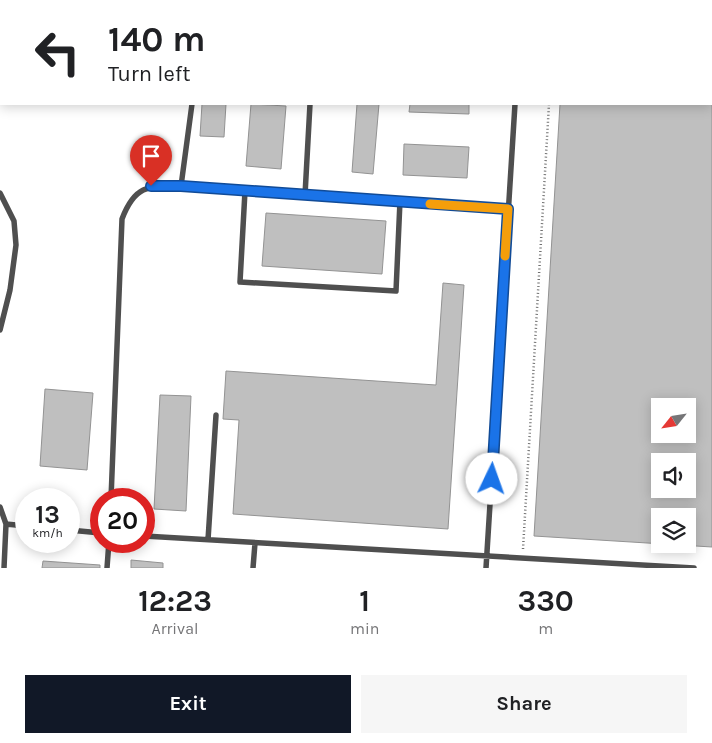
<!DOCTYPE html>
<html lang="en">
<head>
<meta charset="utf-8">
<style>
  body { margin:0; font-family:Karla,sans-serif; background:#f6f6f6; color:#202124; height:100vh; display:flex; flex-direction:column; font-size:19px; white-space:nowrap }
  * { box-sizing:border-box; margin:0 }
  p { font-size:16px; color:#757577 }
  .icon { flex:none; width:28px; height:28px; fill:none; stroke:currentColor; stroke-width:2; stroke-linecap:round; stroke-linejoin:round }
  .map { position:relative; height:568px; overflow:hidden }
  .panel { display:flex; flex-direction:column; background:#fff; flex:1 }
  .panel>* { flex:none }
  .top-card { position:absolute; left:0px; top:0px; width:712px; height:105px; box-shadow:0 2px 12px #0003; background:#fff; color:#202124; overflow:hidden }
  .needle { width:32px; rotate:240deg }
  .fabs { position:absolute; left:651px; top:398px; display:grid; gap:10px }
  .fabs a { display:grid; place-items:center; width:45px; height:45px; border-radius:0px; background:#fff; box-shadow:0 2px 12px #0003; font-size:25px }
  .speed { position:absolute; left:15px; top:488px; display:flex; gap:10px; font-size:25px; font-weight:700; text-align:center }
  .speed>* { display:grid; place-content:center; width:65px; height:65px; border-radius:50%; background:#fff; box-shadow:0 2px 12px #0003; line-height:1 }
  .speed small { font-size:12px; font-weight:400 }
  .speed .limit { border:8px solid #d22; background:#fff; color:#111 }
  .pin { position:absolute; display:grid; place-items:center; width:42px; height:42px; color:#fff; margin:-51px -21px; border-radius:50% 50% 50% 0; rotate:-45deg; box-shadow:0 0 5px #0007 }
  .pin .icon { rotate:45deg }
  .me { position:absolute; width:55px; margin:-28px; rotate:3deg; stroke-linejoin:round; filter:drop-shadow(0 0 4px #0008) }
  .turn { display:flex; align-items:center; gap:18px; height:105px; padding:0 25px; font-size:22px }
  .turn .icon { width:65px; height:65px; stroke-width:2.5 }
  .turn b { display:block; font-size:35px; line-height:42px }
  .eta { display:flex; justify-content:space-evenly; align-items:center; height:85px; text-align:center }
  .eta b { font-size:30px; font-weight:700; line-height:35px }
  .cta { display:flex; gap:10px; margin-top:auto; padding:10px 25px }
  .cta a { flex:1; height:58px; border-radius:0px; background:#111827; color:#fff; font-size:20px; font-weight:700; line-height:58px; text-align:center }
  .cta a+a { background:#f6f6f6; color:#202124 }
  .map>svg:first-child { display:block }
</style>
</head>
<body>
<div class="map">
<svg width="712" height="568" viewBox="0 0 712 568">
  <rect width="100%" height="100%" fill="#fff"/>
  <path fill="#bfbfbf" stroke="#939393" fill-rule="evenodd" d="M552 0H712V547L534 536 560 104H711V1H552ZM660 406H688V434H660ZM660 461H688V489H660ZM660 516H688V544H660Z
    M202 104H226L224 137 200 136Z
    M251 104 286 106 281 169 246 166Z
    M357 104H379L373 174 352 172Z
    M410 104H469V114L409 112Z
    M404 144 469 147 467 178 403 175Z
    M266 213 386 221 382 274 262 266Z
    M443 283 464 285 448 529 233 514 239 420 223 419 226 371 436 385Z
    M45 389 93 393 87 470 40 466Z
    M160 395 191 396 186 511 154 509Z
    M131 560 163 563V568H131Z
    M43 561 100 565V568H42Z"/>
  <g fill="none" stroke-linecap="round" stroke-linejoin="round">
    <path stroke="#717171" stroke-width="2.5" stroke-dasharray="1 2.5" stroke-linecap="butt" d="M523 549 549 104"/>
    <path stroke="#4f4f4f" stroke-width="5.5" d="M206 1 207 0
      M520 1V0
      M181 186 192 104
      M245 191 240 282 396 291 400 201
      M0 193 14 221 16 245 10 290 0 330
      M305 195 310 104
      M111 499 122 219C135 185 148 186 181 186L508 209
      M0 507 6 524 26 526
      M69 530 101 533
      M144 536 694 568
      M208 540 216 415
      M4 568 6 524
      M107 568 109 541
      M253 568 255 543
      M486 568 515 104"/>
  </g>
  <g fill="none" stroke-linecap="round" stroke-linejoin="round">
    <g stroke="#114b97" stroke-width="12">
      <path id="route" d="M151 186H181L508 209 492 479"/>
    </g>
    <use href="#route" stroke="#1a73e8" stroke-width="9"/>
    <path stroke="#f59e0b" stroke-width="9" d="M430 204 508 209 505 256"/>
  </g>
</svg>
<div class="fabs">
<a><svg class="needle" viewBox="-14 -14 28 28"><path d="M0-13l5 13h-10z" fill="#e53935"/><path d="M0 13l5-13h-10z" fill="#757577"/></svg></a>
<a><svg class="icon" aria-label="sound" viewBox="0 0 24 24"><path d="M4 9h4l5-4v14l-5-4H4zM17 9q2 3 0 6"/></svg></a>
<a><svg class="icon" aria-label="layers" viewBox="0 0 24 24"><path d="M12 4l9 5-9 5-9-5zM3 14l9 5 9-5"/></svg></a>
</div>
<div class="speed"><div>13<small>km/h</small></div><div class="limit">20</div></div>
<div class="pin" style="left:151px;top:186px;background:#d93025"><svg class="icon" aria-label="arrive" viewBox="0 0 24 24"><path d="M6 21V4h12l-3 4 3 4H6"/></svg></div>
<svg class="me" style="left:492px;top:479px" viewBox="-20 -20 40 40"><circle r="19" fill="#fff"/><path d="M0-13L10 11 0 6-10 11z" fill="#1a73e8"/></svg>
<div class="top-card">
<div class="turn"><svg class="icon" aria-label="left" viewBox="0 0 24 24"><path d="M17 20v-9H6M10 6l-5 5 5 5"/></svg><div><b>140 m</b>Turn left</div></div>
</div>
</div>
<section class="panel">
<div class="eta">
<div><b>12:23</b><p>Arrival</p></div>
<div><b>1</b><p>min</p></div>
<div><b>330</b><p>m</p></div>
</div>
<div class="cta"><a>Exit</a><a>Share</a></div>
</section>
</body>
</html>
